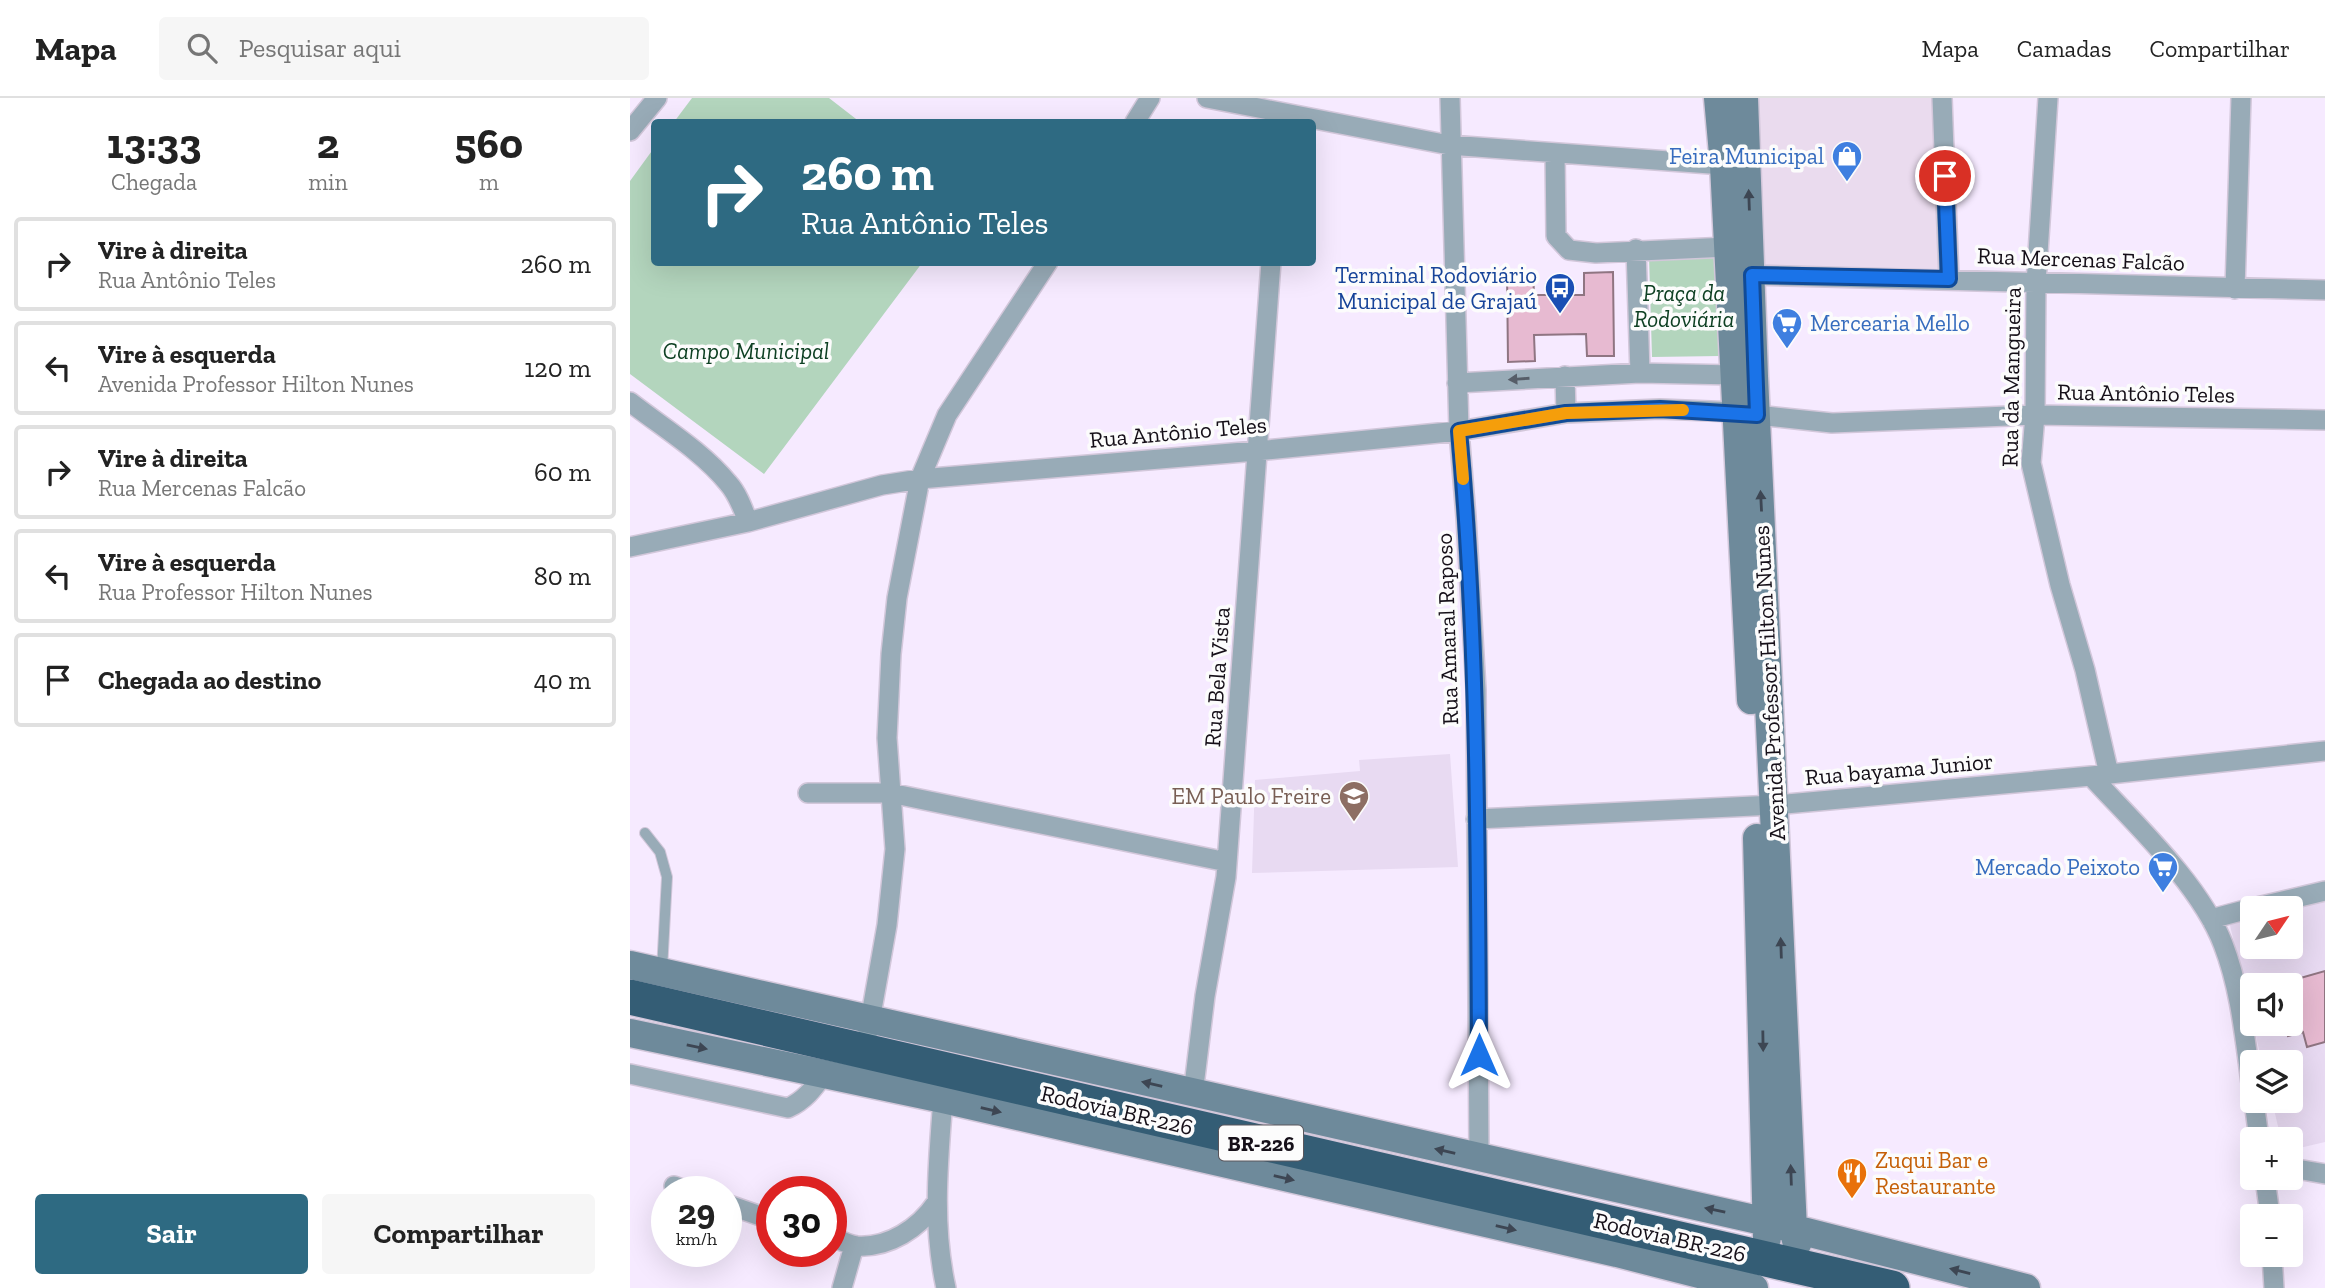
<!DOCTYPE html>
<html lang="pt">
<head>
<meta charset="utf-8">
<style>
  body { margin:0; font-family:"Zilla Slab",serif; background:#f6f6f6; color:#222; height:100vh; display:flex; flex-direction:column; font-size:26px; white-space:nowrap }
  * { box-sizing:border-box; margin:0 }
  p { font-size:23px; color:#767676 }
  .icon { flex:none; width:38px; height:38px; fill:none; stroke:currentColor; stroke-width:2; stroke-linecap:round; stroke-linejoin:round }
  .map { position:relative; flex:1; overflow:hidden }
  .details { display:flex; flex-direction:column; background:#fff; width:630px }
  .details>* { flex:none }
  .hud { position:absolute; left:21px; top:21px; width:665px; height:147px; border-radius:7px; box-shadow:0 7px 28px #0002; background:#2e6a82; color:#fff; overflow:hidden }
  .needle { width:46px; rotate:55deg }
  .controls { position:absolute; left:1610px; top:798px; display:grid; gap:14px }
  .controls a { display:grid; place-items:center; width:63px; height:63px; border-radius:7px; background:#fff; box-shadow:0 7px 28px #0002; font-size:35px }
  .speed { position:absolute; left:21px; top:1078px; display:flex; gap:14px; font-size:35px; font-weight:700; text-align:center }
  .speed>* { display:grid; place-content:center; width:91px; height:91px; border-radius:50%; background:#fff; box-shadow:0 7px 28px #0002; line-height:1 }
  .speed small { font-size:18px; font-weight:400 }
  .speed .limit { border:10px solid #d22; background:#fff; color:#111 }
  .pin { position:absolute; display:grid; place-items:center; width:60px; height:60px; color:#fff; margin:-30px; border:4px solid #fff; border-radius:50%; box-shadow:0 2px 7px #0007 }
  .me { position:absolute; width:77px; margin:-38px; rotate:0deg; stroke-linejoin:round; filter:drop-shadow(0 0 5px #0008) }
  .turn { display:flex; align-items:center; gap:24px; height:147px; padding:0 35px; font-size:32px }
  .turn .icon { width:91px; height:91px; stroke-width:2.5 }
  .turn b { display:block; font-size:49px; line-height:60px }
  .eta { display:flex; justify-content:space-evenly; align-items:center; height:119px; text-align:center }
  .eta b { font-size:42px; font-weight:800; line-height:49px }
  .action { display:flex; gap:14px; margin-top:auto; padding:14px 35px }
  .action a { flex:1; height:80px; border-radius:7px; background:#2e6a82; color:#fff; font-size:28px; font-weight:800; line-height:80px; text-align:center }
  .action a+a { background:#f6f6f6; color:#222 }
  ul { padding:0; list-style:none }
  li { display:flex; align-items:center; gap:21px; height:94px; margin:0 14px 10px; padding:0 21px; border:4px solid #e0e0e0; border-radius:7px }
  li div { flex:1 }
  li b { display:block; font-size:26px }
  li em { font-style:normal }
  header { display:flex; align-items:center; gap:42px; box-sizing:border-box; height:98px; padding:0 35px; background:#fff; border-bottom:2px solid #e0e0e0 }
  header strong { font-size:33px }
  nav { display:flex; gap:38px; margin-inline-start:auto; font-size:24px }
  .search { width:490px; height:63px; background:#f6f6f6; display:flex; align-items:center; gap:18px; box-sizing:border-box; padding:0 24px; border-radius:7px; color:#767676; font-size:26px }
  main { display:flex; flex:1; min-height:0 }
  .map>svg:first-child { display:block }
</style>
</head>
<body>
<header>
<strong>Mapa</strong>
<div class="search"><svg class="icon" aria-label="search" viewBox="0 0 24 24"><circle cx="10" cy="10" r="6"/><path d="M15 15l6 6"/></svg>Pesquisar aqui</div>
<nav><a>Mapa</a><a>Camadas</a><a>Compartilhar</a></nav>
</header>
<main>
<section class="details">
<div class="eta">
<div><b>13:33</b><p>Chegada</p></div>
<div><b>2</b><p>min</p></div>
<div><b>560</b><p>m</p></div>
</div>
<ul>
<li><svg class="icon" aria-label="right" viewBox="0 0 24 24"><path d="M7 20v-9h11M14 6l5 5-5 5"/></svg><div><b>Vire à direita</b><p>Rua Antônio Teles</p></div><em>260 m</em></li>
<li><svg class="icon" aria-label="left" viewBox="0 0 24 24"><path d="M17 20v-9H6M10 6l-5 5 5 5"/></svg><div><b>Vire à esquerda</b><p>Avenida Professor Hilton Nunes</p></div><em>120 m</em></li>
<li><svg class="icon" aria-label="right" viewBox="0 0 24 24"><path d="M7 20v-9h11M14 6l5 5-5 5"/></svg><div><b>Vire à direita</b><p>Rua Mercenas Falcão</p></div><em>60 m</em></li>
<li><svg class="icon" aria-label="left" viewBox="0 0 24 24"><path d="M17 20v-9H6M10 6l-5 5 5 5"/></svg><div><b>Vire à esquerda</b><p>Rua Professor Hilton Nunes</p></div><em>80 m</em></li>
<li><svg class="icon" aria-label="arrive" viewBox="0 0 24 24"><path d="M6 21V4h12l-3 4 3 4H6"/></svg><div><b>Chegada ao destino</b></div><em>40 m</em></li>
</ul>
<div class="action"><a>Sair</a><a>Compartilhar</a></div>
</section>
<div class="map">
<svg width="1695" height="1190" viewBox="0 0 1695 1190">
  <rect width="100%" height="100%" fill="#f6eaff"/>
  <path fill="#eadbee" d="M1119 0H1306L1314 176 1128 171Z"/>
  <path fill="#e8daf2" d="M820 656 828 769 622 775 625 682 730 673 729 662Z
    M1695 801V1044L1661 1052V1041H1651L1642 1003H1661V964H1632L1623 926H1661V887H1622V922L1599 823 1622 818V849H1661V810Z"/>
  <path fill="#b3d5bd" d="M62 0H199L230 24H44Z
    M24 50V164L292 165 134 376 0 276V83Z
    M1087 157 1090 258 1022 259 1019 158Z"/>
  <path fill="#e7bad1" stroke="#8f7582" stroke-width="2" d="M877 173H903L904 197H954V175L983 174 984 258H957L956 236 904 237 905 263 878 264Z
    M1695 873V944L1677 949 1673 934 1658 938 1655 926H1661V900L1664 899 1660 883Z"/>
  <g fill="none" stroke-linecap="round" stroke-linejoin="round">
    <g stroke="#d2c7da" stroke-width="12">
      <path id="lane" d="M15 735 30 754 37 779 32 872"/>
    </g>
    <g stroke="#d2c7da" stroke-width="22">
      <path id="street" d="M577 0 819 47 1094 67
        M820 0 829 333 836 419 846 592 849 1060
        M1312 0 1319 181
        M1418 0 1406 186 1405 317 1401 365 1430 487 1455 572 1479 676
        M505 24 520 0
        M0 33 27 0
        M925 55 926 138 939 152 966 155 1098 149
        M1006 151 1010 275
        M1122 177 1695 192
        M1605 191 1611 0
        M935 278 936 315
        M827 285 1010 275 1104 277
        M0 304C32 329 72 353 98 385 108 396 113 411 118 424
        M1127 317 1202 325 1405 317 1695 322
        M0 449 118 424 252 387 290 381 626 353 829 333 936 315 1030 311 1106 314
        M1461 678C1504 725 1570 786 1593 846 1611 892 1615 943 1622 992
        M178 695H260L597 764
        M846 721 1145 707 1461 678 1695 653
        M1623 810 1695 793
        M1581 821 1622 810
        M238 934 257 827 265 751 257 640 261 556 267 500 290 381 317 317 418 164
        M0 976 158 1010C175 1002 183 991 194 976
        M563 996 575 898 596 779 641 164
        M313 1001C308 1065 302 1127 316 1190
        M1624 1003 1629 1041
        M1661 1070 1695 1076
        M1635 1080 1640 1118
        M44 1088 60 1094
        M96 1106 142 1122
        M201 1138C209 1142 219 1147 227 1148 259 1150 289 1130 306 1105
        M1642 1157 1644 1190
        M212 1190 224 1148"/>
    </g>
    <g stroke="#d2c7da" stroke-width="31">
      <path id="secondary" d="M1088 0 1094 67 1121 602
        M1114 0 1124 278 1163 1131 1167 1146
        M1127 740 1137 1140
        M0 867 1137 1124 1396 1190
        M0 935 313 1001 987 1155 1124 1190"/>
    </g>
    <g stroke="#d2c7da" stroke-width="38">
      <path id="highway" d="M0 899 1262 1190"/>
    </g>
    <use href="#lane" stroke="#98abb7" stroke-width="10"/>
    <use href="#street" stroke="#98abb7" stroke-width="19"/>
    <use href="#secondary" stroke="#6e8a9b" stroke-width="28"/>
    <use href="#highway" stroke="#345d75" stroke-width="35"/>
  </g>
  <defs><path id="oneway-solid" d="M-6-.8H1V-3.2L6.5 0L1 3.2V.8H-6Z" transform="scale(1.75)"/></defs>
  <g fill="#3d4653">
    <use href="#oneway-solid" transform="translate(1119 102) rotate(-92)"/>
    <use href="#oneway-solid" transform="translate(1131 403) rotate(-93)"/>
    <use href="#oneway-solid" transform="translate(1151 850) rotate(-92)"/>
    <use href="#oneway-solid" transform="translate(1133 943) rotate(89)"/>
    <use href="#oneway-solid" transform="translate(67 949) rotate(12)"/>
    <use href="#oneway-solid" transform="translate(522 986) rotate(-167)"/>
    <use href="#oneway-solid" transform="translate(361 1012) rotate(13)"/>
    <use href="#oneway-solid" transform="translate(815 1053) rotate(-167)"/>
    <use href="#oneway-solid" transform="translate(1161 1077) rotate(-92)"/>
    <use href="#oneway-solid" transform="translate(654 1080) rotate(13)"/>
    <use href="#oneway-solid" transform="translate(1085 1112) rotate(-168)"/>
    <use href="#oneway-solid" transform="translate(876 1130) rotate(13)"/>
    <use href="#oneway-solid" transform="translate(1330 1173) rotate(-166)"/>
  </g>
  <use fill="#565d68" href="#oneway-solid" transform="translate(889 281) rotate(176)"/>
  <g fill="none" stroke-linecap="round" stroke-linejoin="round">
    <g stroke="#114b97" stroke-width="18">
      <path id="route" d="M849 957C848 749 848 541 829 333L936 315 1030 311 1127 317 1122 177 1319 181 1315 78"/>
    </g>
    <use href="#route" stroke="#1a73e8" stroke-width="12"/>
    <path stroke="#f59e0b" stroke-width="12" d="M833 381 829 333 936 315 1053 312"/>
  </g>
  <defs>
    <g id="shop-pin" transform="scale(1.575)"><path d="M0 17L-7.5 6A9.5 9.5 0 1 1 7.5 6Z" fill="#3f7fe0" stroke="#fcfcfc"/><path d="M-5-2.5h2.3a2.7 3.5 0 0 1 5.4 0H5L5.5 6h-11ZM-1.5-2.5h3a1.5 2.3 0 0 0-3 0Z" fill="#fff"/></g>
    <g id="bus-pin" transform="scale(1.575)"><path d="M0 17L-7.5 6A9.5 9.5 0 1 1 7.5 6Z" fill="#1a4fb4" stroke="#fcfcfc"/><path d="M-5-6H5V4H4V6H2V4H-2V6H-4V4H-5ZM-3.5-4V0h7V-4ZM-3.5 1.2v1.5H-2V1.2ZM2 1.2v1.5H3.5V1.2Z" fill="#fff"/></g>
    <g id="supermarket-pin" transform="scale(1.575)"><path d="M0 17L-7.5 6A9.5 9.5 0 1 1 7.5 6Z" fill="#3f7fe0" stroke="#fcfcfc"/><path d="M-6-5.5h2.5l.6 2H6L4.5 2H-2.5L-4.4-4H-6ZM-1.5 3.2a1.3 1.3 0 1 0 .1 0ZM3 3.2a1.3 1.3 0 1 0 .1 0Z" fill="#fff"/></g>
    <g id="school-pin" transform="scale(1.575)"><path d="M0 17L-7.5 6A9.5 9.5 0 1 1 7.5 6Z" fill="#8d6e63" stroke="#fcfcfc"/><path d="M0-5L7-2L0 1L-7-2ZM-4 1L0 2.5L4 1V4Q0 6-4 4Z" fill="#fff"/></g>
    <g id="restaurant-pin" transform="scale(1.575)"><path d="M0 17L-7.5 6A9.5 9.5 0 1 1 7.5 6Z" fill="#e8710a" stroke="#fcfcfc"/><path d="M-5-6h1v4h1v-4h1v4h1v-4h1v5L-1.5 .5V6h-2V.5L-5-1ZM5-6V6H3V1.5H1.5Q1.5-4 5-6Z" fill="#fff"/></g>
  </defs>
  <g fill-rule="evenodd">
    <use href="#shop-pin" x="1217" y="58"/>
    <use href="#bus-pin" x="930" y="190"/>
    <use href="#supermarket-pin" x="1157" y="225"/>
    <use href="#school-pin" x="724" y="698"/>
    <use href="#supermarket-pin" x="1533" y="769"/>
    <use href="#restaurant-pin" x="1222" y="1075"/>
  </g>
  <g text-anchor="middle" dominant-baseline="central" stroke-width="7" stroke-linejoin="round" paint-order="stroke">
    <rect fill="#fcfcfc" stroke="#5a565c" stroke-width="2" x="589" y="1027.5" width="84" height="35" rx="5"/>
    <g font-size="21" font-weight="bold" fill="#150f18">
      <text x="631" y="1045">BR-226</text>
    </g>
    <g font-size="23" fill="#366cbe" stroke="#fcfcfc" text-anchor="end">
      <text x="1194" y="58">Feira Municipal</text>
      <text x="1180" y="225" text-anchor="start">Mercearia Mello</text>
      <text x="1510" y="769">Mercado Peixoto</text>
    </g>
    <g font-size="23" fill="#150f18" stroke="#fcfcfc">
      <text transform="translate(1451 161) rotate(2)">Rua Mercenas Falcão</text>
      <text transform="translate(1381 279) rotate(-89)">Rua da Mangueira</text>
      <text transform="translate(1516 295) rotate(1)">Rua Antônio Teles</text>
      <text transform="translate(548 334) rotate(-5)">Rua Antônio Teles</text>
      <text transform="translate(817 531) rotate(-92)">Rua Amaral Raposo</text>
      <text transform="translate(587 579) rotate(-86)">Rua Bela Vista</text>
      <text transform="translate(1139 585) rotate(-93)">Avenida Professor Hilton Nunes</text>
      <text transform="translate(1269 671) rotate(-5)">Rua bayama Junior</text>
      <text transform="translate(487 1012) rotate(13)">Rodovia BR-226</text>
      <text transform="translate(1040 1139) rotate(13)">Rodovia BR-226</text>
    </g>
    <g font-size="23" fill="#164399" stroke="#fcfcfc" text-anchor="end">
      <text x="907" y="177">Terminal Rodoviário<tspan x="907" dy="26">Municipal de Grajaú</tspan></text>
    </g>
    <g font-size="23" font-style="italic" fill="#0e4023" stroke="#fcfcfc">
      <text x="1054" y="195">Praça da<tspan x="1054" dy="26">Rodoviária</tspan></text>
      <text x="116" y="253">Campo Municipal</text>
    </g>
    <g font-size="23" fill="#785e54" stroke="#fcfcfc" text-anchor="end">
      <text x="701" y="698">EM Paulo Freire</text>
    </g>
    <g font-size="23" fill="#c56008" stroke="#fcfcfc" text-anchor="start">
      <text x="1245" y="1062">Zuqui Bar e<tspan x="1245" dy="26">Restaurante</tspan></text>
    </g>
  </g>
</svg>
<div class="controls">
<a><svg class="needle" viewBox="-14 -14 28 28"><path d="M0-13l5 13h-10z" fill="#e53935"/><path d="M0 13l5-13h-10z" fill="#767676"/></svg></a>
<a><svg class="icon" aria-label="sound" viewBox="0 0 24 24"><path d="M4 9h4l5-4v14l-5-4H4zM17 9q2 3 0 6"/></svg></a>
<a><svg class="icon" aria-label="layers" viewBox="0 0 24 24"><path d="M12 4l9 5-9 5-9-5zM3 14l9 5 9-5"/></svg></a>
<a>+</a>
<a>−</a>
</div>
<div class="speed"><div>29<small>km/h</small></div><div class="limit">30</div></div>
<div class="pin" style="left:1315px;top:78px;background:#d93025"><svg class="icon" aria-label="arrive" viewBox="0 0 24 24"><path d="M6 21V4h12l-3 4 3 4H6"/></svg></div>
<svg class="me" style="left:849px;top:957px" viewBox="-20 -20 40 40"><path d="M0-17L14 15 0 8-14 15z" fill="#1a73e8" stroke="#fff" stroke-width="4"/></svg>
<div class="hud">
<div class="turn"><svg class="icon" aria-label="right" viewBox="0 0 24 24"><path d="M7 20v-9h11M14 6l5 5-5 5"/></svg><div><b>260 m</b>Rua Antônio Teles</div></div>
</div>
</div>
</main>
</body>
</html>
